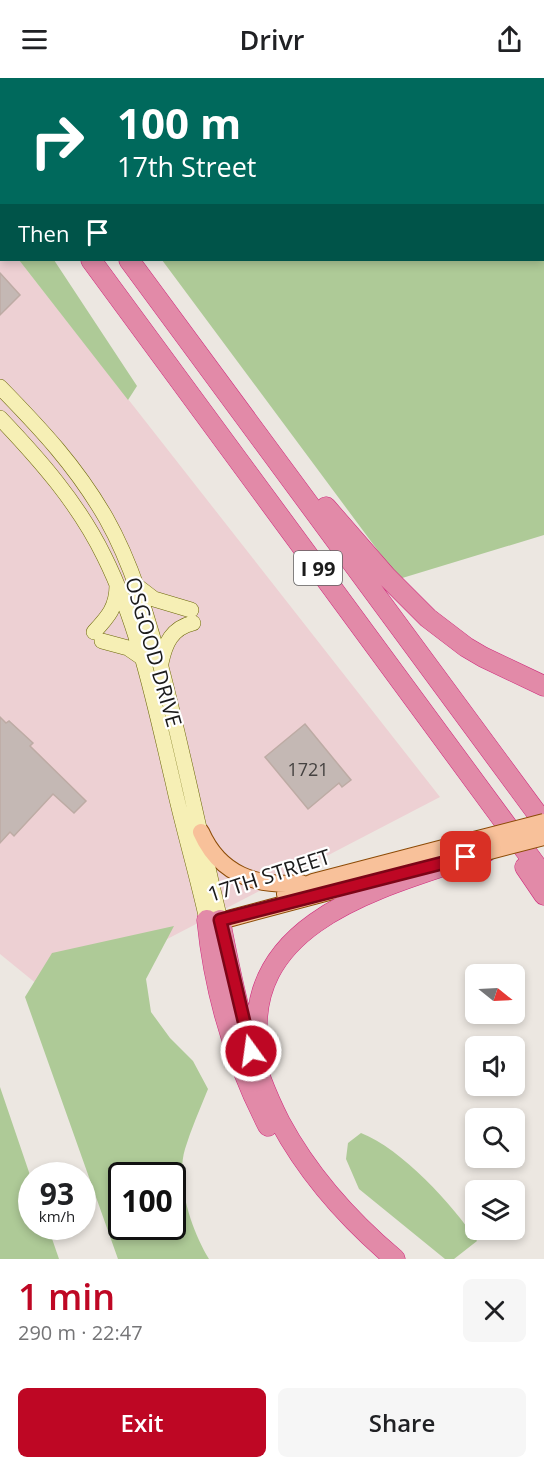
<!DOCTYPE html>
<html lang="en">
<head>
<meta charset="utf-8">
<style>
  body { margin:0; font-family:"Open Sans",sans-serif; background:#f6f6f6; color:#202124; height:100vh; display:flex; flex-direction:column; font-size:22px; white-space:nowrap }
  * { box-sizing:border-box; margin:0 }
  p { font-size:20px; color:#757577 }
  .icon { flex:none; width:33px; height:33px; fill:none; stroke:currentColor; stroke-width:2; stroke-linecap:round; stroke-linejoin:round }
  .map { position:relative; height:1181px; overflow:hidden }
  .drawer { display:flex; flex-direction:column; background:#fff; flex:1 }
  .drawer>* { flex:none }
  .top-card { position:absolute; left:0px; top:0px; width:544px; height:183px; box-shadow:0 3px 9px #0003; background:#00695c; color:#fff; overflow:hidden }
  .needle { width:39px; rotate:108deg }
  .fabs { position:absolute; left:465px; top:886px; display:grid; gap:12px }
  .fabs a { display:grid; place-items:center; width:60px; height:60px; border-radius:9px; background:#fff; box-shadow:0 3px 9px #0003; font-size:30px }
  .speed { position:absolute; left:18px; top:1084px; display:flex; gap:12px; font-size:30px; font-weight:700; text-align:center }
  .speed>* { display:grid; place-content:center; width:78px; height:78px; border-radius:50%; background:#fff; box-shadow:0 3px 9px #0003; line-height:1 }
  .speed small { font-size:15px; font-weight:400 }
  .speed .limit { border:3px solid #111; border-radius:9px; background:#fff; color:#111 }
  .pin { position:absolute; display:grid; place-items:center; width:51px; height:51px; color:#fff; margin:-26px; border-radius:12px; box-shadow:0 3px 9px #0006 }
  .me { position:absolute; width:66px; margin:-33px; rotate:346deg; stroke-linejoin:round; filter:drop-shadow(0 0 4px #0008) }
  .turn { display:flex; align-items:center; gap:21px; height:126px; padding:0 18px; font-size:27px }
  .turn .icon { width:78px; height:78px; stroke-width:2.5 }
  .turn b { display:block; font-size:42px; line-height:51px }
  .then { display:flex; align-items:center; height:57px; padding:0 18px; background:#0003; gap:12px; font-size:22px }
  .round { display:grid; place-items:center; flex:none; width:63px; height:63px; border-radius:9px; background:#f6f6f6 }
  .overview { display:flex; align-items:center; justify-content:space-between; height:102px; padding:0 18px }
  h1 { font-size:36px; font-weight:600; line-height:45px; color:#be0724 }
  .cta { display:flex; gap:12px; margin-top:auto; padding:12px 18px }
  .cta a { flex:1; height:69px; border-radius:9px; background:#be0724; color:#fff; font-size:24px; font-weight:600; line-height:69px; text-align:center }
  .cta a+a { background:#f6f6f6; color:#202124 }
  header { display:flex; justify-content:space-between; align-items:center; height:78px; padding:0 18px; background:#fff; font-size:27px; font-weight:600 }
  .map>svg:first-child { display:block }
</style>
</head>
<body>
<header><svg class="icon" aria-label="menu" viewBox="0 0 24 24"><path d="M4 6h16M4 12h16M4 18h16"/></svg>Drivr<svg class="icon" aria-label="share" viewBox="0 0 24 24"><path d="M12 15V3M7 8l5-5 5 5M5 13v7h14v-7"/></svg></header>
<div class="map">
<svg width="544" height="1181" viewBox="0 0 544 1181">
  <rect width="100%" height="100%" fill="#ece7e1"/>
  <path fill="#edd0d3" d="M0 157 2 182H19L440 719 54 920 0 876Z"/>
  <path fill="#aeca97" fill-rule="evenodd" d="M27 0H544V457L399 501 162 182H543V2Z
    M19 182H54L137 308 128 322Z
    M174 848 146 901 151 934 170 960 193 983 208 1011C200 1031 191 1051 185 1071 175 1104 192 1153 209 1181H118L25 919 52 875ZM122 1098H172V1149H122Z
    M0 1009 31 1100 32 1149H48L59 1181H0Z
    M361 1055C402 1071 453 1127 477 1163L454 1181H445L359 1111 346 1081 348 1065Z"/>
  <path fill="#c4b8b4" stroke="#bdaba4" stroke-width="1.5" d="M0 195 20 217 0 237Z
    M0 639 6 645 9 643 33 665 30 668 86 723 74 735 53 716 14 758 10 754 0 765Z
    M305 646 351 702 342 709 339 705 308 731 265 679Z"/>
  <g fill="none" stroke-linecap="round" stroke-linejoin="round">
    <g stroke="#6b6709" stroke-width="16">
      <path id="secondary" d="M0 309C41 351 76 388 106 440 132 486 147 538 161 589 183 673 200 758 220 842
        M0 340C40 382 78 425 104 478 139 548 155 628 173 704 183 750 197 796 207 842
        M137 508 154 521 191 532
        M94 554C108 539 117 529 117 507
        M102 563 128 570 141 579
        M161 585C165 565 172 550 193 545"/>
    </g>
    <g stroke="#8c4b06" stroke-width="18">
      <path id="primary" d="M201 754C220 797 256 809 301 805
        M285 816 313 804 474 762
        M208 842 228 841 404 794"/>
    </g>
    <g stroke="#ce2a7c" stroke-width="21">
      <path id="motorway" d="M0 6 2 8
        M0 59 2 61
        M91 182 544 798
        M129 182 544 745
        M326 429 386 498 428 540 466 569 483 579 544 608
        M525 789 544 817
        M207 842C214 912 235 984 268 1048
        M220 842C233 910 248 982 280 1044 308 1096 350 1143 395 1181
        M258 967C243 838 392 807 486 774"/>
    </g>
    <use href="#secondary" stroke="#f6efb5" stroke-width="15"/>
    <use href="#primary" stroke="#f8c19a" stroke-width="16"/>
    <use href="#motorway" stroke="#e28aa8" stroke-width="20"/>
    <g stroke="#8c4b06" stroke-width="18" stroke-linecap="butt">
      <path id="primary-bridge" d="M474 762 544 744
        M486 774 544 759"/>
    </g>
    <use href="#primary-bridge" stroke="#f8c19a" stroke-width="16"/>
  </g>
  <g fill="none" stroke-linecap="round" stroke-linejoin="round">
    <g stroke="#7c0517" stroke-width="15">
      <path id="route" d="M251 973 220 842 466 779"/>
    </g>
    <use href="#route" stroke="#be0724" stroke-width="10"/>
  </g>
  <g text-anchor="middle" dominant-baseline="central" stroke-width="4.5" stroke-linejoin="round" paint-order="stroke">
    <g font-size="18" fill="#454241">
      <text x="308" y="691">1721</text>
    </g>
    <rect fill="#fff" stroke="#5f5f5f" stroke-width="1.5" x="294" y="473" width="48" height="34" rx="4.5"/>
    <g font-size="20" font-weight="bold" fill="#1b1b1b">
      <text x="318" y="490">I 99</text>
    </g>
    <g font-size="21" fill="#1b1b1b" stroke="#fff">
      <text transform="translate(154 574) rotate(74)">OSGOOD DRIVE</text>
      <text transform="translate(269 797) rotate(-18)">17TH STREET</text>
    </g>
  </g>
</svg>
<div class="fabs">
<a><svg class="needle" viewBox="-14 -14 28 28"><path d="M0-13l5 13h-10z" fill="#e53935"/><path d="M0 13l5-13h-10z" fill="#757577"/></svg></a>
<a><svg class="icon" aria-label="sound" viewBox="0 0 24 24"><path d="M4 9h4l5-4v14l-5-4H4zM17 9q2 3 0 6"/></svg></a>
<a><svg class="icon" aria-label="search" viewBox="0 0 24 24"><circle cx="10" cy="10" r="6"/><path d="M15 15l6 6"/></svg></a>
<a><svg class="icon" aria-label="layers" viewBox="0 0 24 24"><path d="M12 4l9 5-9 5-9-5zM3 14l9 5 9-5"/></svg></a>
</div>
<div class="speed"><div>93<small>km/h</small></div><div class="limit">100</div></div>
<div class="pin" style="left:466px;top:779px;background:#d93025"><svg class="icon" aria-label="arrive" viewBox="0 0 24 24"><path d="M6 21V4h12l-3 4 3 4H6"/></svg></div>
<svg class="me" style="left:251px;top:973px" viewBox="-20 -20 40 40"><circle r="17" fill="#be0724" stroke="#fff" stroke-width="3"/><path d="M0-11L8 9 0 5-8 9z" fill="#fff"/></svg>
<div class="top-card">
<div class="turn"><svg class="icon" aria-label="right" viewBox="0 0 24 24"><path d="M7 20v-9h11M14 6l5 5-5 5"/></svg><div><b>100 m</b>17th Street</div></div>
<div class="then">Then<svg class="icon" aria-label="arrive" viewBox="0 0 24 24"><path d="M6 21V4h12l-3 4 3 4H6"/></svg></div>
</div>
</div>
<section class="drawer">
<div class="overview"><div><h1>1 min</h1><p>290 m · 22:47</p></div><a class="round"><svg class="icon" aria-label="close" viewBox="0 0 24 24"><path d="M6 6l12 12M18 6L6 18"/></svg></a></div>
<div class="cta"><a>Exit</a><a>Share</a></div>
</section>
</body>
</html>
